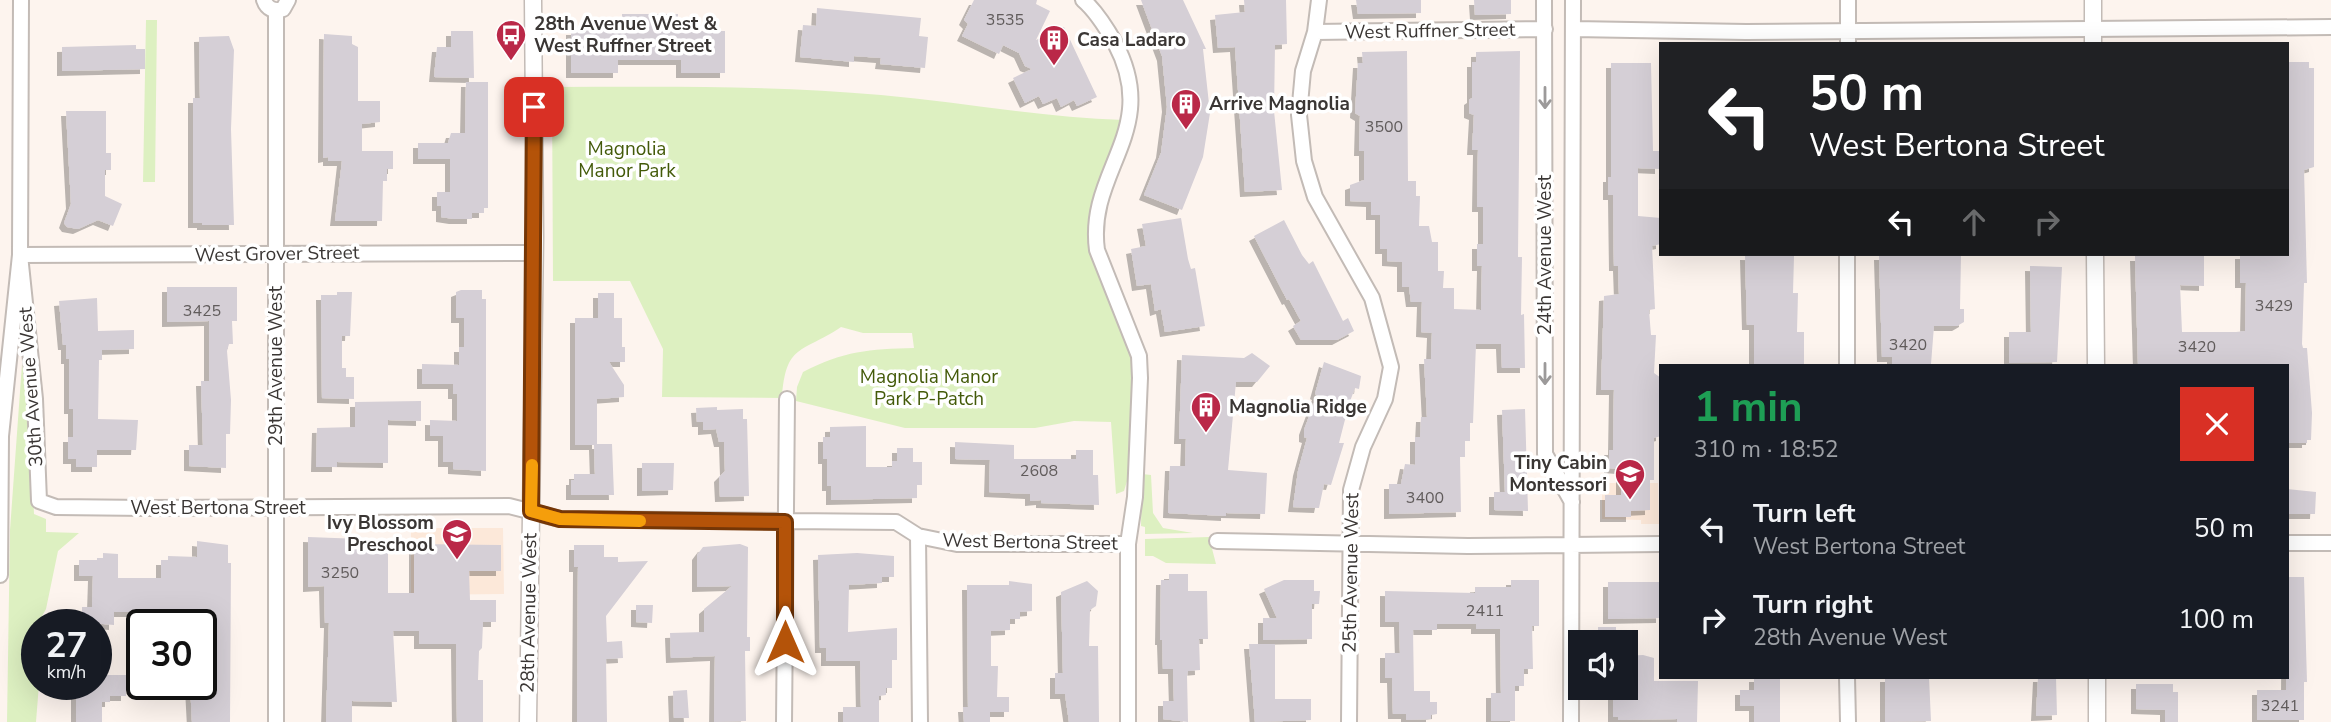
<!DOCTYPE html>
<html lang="en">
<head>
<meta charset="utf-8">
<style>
  body { margin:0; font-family:"Nunito Sans",sans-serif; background:#20242c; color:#f1f3f6; height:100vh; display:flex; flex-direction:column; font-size:26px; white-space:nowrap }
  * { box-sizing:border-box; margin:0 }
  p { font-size:23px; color:#9ea1a6 }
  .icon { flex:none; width:38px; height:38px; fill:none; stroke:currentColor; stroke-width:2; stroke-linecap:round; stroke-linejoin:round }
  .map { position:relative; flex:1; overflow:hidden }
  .side { position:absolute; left:1659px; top:364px; width:630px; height:315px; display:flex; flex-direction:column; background:#171b24; border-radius:0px; box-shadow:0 7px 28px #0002 }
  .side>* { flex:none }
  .hud { position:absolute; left:1659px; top:42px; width:630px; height:214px; border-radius:0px; box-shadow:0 7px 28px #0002; background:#202124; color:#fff; overflow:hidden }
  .controls { position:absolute; left:1568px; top:630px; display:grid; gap:14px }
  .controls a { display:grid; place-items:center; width:70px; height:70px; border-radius:0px; background:#171b24; box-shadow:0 7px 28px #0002; font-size:35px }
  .speed { position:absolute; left:21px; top:609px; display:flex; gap:14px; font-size:35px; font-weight:700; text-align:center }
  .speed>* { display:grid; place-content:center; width:91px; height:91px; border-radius:50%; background:#171b24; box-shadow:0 7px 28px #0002; line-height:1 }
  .speed small { font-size:18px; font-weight:400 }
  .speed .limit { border:4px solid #111; border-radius:10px; background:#fff; color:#111 }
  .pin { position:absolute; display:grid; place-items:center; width:60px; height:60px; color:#fff; margin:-30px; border-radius:14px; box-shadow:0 4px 10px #0006 }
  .me { position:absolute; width:77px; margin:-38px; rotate:0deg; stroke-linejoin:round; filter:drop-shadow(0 0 5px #0008) }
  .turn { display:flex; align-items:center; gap:24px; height:147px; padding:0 35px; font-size:32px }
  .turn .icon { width:91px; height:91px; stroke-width:2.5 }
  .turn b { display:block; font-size:49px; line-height:60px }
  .lanes { display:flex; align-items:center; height:66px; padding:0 35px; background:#0003; justify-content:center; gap:35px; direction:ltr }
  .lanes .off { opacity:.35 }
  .round { display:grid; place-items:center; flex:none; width:74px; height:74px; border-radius:0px; background:#20242c }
  .summary { display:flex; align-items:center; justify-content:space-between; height:119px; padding:0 35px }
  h1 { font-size:42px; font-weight:700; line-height:52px; color:#1e9e55 }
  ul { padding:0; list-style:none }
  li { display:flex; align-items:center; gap:21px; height:91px; padding:0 35px }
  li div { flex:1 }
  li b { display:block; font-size:26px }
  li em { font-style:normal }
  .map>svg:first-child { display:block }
</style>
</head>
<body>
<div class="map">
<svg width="2331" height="722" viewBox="0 0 2331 722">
  <defs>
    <filter id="shadow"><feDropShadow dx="-5" dy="5" stdDeviation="0" flood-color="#0004"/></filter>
  </defs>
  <rect width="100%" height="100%" fill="#fdf4ee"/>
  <path fill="#fce8d9" d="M1602 483H1658L1659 524H1641V520L1602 519Z
    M411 528H503L504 594 411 595Z"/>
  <path fill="#ddf0c1" d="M146 20H157L155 182H143Z
    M552 87C662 87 772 85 881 95 962 102 1042 118 1124 120L1103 213 1102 249 1140 369 1135 455 1124 491 1116 494 1111 422 1074 421 1035 428H905L796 401 797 387 803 372C844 351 869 349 914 348L912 333H863L841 327C801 354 786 343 782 398L662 397 663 349 630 281H553Z
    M22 364 30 419 34 514 46 519V532L79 533 58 551 46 609 37 625 39 684 36 722H7L10 530Z
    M1142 474 1151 475 1153 513 1163 528 1193 533 1145 534V527L1141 526Z
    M1209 537 1216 564 1166 563 1153 556H1145V539Z"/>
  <path fill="#d5cfd6" filter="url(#shadow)" d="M974 0H1037L1036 4 1050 11 1036 40 1064 27 1097 97 1077 106 1074 100 1061 107 1057 98 1043 104 1039 96 1025 103 1013 78 1032 69 1025 66 1019 53 1003 45 999 54 962 36 968 24 964 20Z
    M1141 0H1183L1206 49H1203L1210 113 1203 157 1182 210 1144 195 1161 153 1167 107 1162 56Z
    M1244 0H1286L1287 44 1275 45 1274 111 1282 190 1245 192 1235 47 1218 48 1215 15 1245 12Z
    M1356 0H1421V13L1358 14Z
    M1474 0H1511V14L1475 15Z
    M817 8 921 18 919 36 928 37 925 68 880 64 881 58 854 56V62L800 57 803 25 816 26Z
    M622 14H678V31H725V73H681V60H618V73H571V30H622Z
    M451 31H473L474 78 434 77 437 47H451Z
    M324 34 352 36V44L358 47V101H380V122L362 124V151H393V169H387V181H383L382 221H335L342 161H328V157L323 158Z
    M229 36 234 50 231 129 234 225H202V223H193V98H200L199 37Z
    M136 45V49H145V69L62 71V47Z
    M1407 51 1408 181H1416V196H1420L1419 226H1429L1432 242H1438V271H1444L1443 288H1454V309L1481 310 1482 266H1477V244H1483V207H1477L1478 150H1472L1474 115 1469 113V100L1472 98V62H1476V52L1520 51 1518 257H1522L1521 315 1524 314 1525 368H1502L1501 344H1476L1473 423H1470V441H1465V457H1460L1461 512 1389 514V484H1401L1405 464 1415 465V437H1420L1421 417H1427L1424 359H1431L1432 333 1421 332 1422 302H1411L1409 287H1402V262L1387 261V249H1380V215H1371V202L1350 201V185L1364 180V151H1359L1360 116 1355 113 1358 63H1363L1362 52Z
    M2287 62H2309V68H2314V167L2304 170 2307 283H2304L2302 344 2303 348H2307L2312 413 2311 440H2307V443H2287V364H2138L2135 256H2204V286L2180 285 2182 332H2236L2245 331 2246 283H2240V254H2287Z
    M1611 63H1651L1653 151H1660V169L1638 168V216L1661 218V244L1652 246 1655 309 1649 310 1651 335H1656L1654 373 1661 378V436L1654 438V480H1650V510L1631 511V517H1605V495H1621V469L1609 468V450H1613L1614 390H1601L1604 296 1619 294 1618 266H1614L1613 195H1608V177H1611Z
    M466 82H488V208H484V213H472V219H454L441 217V206H437V192H450V159H418V143H448L451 133H465Z
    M66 111H106V153H111V170H105V196L122 204 113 226 98 220 78 229 67 227 64 223 71 204Z
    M1181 218 1188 259 1191 269 1195 268 1205 326 1165 332 1161 309 1155 311 1151 284 1137 286 1131 249 1146 246 1142 224Z
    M1284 220 1302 255 1309 264 1313 261 1343 321 1348 318 1354 331 1337 340H1301L1293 326 1301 321 1289 299 1287 300 1254 236Z
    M1745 255 1794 256 1793 293H1798L1797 332H1804V364H1754V325H1747Z
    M1879 255H1961L1960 309H1964V322L1957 326H1934L1931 364H1892V357H1882Z
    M2030 266 2062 267 2057 362 2009 363V332H2031Z
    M167 287H237V321H232L233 344H229L227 351 231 400 230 434H226V468L189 466V445H203L201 381H209V321L167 322Z
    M461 290H482V299H486V471L453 469V462H443V436H430V420L457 421V394H453V384H422V364L459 365V347H464V318H456V292Z
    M337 292H352L350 336H342V368H346V377H354V399L322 398 321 295H337Z
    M598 293H614V318H622V347H625V362H609L624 385V397L597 399V444H612L614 495H571V480H574V474H595L594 445H575V318H598Z
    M97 298 98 331 134 330V349L102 350V360H99L98 419 138 420 136 450H97V467H76V459H68V437H73V409H69V359H66V345H63L59 301Z
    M1252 353 1270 366 1257 382H1236L1228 470 1267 473 1265 514 1226 513V516L1168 513 1170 466H1185L1186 439H1179L1182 355 1244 358Z
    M1324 362 1361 376 1359 389 1355 388 1349 404 1339 443H1344L1335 472 1331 485 1324 484 1319 508 1293 507 1298 471 1307 438 1304 437V430L1317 395 1315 394Z
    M421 401V421L388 420V463L337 462V467H316L317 428 355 427V402Z
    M717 407V410L743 409V419H747L749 496 720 497 719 477 725 471 724 442H719L716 429 703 430V422H697L696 408Z
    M1525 409 1528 511 1494 510V492H1505L1502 410Z
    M866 426V467H892V461H897V448H913V462H922V485H917V498L831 500V486H827V459H823V437H830V427Z
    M955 442 1014 445V459H1076V450H1093V475H1098L1099 505 1041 503V500L1030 501V494L989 492 990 460 955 459Z
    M642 463H674L673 490 642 491Z
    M2287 489 2316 492 2315 514H2287Z
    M308 537 388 540V593H414V544L501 545V571H469L470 600H496V622H483L482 648 479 651 478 680H483V722H457L456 644H419V631H393L397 702 352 701V722H326L329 623H325L324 586 308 587Z
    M197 541 228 545V563H231L230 722H192L190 684H201V674H205L201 625H165V612H114V625L82 622V607H92L93 576H79V560H97V558H103V553L118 554V578H161V560H168V556L197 557Z
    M740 544 748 547 747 637H750V651H745L746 721 714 722 715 656 671 658 670 633 704 632V609L732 586 697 587V555L703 547Z
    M574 545H604V557H618V562L648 561 606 616 607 642 622 641 623 658 606 659 607 722H577L578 567H574Z
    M857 553 894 556V577H882V583L849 585 848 632 897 628V660H892V688H886V695L879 696V722H843V707H861L860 661H826V648H820L818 555Z
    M1169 574H1188V591H1207L1208 639H1199L1200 670 1188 671 1187 676 1188 722 1163 719V701H1174L1173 669H1163L1162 640H1160L1161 580H1169Z
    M2287 577H2304L2307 682H2304V720H2257V690H2286Z
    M1284 580H1314V591H1320L1319 604H1312V639L1263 640V618H1277L1264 589Z
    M1511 580H1539V626H1532L1533 669H1524V686H1515V721H1491V693H1501L1500 629H1476V624H1437V630H1413L1414 691H1430V702H1437V714L1431 715V719L1406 720V714H1393L1392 678H1385V653H1400L1399 622H1385V591L1475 593V587H1511Z
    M1009 581 1032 584V611L1020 612V619H1010V630L991 631V666H998L997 697H1009V712H990V722H964L963 707H968L967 585H1009Z
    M1087 581 1098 591 1096 606 1090 610 1089 646H1098L1099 722H1069L1065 694H1055V673H1063L1061 592Z
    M1608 582H1661V618L1608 619Z
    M636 605H653L652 623 636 622Z
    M1598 627H1616V642H1598Z
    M1249 644H1275V699H1311V720L1255 722Z
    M1643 655 1654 658V681H1698L1697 722H1677V719L1618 720V717H1613V695H1626V656Z
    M96 675H126V696H110V702H102V722H76V684H96Z
    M1754 677H1780V722H1754V706H1740V690H1754Z
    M1885 677H1929L1931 721 1885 722Z
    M2038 677H2056L2057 715 2036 716Z
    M2136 684H2173V692H2178V722H2165V710L2136 709Z
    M687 690 689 718H674L673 691Z"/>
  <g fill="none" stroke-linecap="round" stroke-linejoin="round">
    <g stroke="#c3bbb6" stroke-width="18">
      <path id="minor" d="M264 0C267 9 274 12 283 9L288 0
        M1083 0C1096 11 1107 29 1115 43 1162 131 1086 170 1097 250L1139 356 1140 378 1135 497 1128 544V722
        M1319 0 1315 32 1303 71 1299 115 1304 161 1315 197 1372 298 1391 367 1385 399 1363 447 1351 490 1349 722
        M1544 0 1545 454 1572 502
        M1848 0V44
        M1574 29 1746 32 2331 27
        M1315 32 1545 29
        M535 253 20 255 35 399 39 501 56 507 147 508 509 506 560 519 896 522 918 536 957 544H1128
        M1847 366V254
        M918 536 920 722
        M1217 541 1468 546 1661 544
        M2287 543H2331
        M0 575 1 436 20 255 21 0
        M1847 677 1848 722
        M276 722V11
        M784 722 787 399
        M1571 722 1573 0"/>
    </g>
    <g stroke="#c3bbb6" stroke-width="19">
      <path id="tertiary" d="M2093 44V0
        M2095 254 2096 366
        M2097 677V722
        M528 722 535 236 533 0"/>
    </g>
    <use href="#minor" stroke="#fff" stroke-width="14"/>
    <use href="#tertiary" stroke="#fff" stroke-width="16"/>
  </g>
  <defs><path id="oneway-shaft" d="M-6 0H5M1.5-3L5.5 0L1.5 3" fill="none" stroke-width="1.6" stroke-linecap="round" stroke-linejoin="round" transform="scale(1.75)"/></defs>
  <g stroke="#9c9a9a">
    <use href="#oneway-shaft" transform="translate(1545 98) rotate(90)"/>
    <use href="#oneway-shaft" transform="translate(1545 374) rotate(90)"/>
  </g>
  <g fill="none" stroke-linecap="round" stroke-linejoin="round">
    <g stroke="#753606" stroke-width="18">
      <path id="route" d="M534 107 531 511 560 519 785 522V642"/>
    </g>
    <use href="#route" stroke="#b45309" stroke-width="12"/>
    <path stroke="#f59e0b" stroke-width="12" d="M532 465 531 511 560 519 640 521"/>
  </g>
  <defs>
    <g id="bus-pin" transform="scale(1.575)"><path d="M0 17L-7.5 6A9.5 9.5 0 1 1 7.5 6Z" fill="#ba2848" stroke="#fff"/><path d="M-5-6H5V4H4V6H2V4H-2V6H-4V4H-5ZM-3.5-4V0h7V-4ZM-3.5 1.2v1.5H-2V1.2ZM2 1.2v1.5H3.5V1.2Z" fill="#fff"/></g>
    <g id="building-pin" transform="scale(1.575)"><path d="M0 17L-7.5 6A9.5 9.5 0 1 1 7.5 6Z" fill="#ba2848" stroke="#fff"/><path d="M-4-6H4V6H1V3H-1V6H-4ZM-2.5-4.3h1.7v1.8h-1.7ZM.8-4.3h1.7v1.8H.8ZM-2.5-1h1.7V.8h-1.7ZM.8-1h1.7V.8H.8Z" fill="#fff"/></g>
    <g id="school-pin" transform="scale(1.575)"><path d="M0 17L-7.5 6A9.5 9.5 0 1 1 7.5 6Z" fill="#ba2848" stroke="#fff"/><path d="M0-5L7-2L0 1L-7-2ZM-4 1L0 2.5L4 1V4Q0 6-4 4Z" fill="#fff"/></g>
  </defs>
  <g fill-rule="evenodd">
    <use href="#bus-pin" x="511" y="35"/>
    <use href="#building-pin" x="1054" y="40"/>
    <use href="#building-pin" x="1186" y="104"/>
    <use href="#building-pin" x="1206" y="407"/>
    <use href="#school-pin" x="1630" y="474"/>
    <use href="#school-pin" x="457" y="534"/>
  </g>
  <g text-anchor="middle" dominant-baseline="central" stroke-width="7" stroke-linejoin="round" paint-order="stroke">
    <g font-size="16" fill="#615c5c">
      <text x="1005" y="20">3535</text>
      <text x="1384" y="127">3500</text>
      <text x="2274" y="306">3429</text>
      <text x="202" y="311">3425</text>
      <text x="1908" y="345">3420</text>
      <text x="2197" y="347">3420</text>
      <text x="1039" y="471">2608</text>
      <text x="1425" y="498">3400</text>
      <text x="340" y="573">3250</text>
      <text x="1485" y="611">2411</text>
      <text x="2280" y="706">3241</text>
    </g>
    <g font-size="19" font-weight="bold" fill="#3a3634" stroke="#fff" text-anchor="start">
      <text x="534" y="24">28th Avenue West &amp;<tspan x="534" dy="22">West Ruffner Street</tspan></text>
      <text x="1077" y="40">Casa Ladaro</text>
      <text x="1209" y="104">Arrive Magnolia</text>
      <text x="1229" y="407">Magnolia Ridge</text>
      <text x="1607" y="463" text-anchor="end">Tiny Cabin<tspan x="1607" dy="22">Montessori</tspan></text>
      <text x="434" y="523" text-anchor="end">Ivy Blossom<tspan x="434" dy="22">Preschool</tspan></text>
    </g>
    <g font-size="19" fill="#3a3634" stroke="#fff">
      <text transform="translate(1430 31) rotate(-1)">West Ruffner Street</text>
      <text transform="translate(277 254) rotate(-1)">West Grover Street</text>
      <text transform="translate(1545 255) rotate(-90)">24th Avenue West</text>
      <text transform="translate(276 366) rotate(-90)">29th Avenue West</text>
      <text transform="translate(31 387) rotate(-94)">30th Avenue West</text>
      <text x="218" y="508">West Bertona Street</text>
      <text transform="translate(1030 542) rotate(1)">West Bertona Street</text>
      <text transform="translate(1351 573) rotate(-89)">25th Avenue West</text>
      <text transform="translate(529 613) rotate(-89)">28th Avenue West</text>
    </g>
    <g font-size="19" fill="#435a09" stroke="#fff">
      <text x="627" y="149">Magnolia<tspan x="627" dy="22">Manor Park</tspan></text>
      <text x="929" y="377">Magnolia Manor<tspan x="929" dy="22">Park P-Patch</tspan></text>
    </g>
  </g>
</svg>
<div class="controls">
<a><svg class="icon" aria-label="sound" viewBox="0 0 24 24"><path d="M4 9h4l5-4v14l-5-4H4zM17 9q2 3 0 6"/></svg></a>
</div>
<div class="speed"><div>27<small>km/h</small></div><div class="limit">30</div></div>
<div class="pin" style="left:534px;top:107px;background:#d93025"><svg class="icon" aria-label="arrive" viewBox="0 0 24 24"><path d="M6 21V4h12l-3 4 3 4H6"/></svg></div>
<svg class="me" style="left:785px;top:642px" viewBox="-20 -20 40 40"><path d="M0-17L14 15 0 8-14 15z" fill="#b45309" stroke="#fff" stroke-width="4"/></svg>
<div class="hud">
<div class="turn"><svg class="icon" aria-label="left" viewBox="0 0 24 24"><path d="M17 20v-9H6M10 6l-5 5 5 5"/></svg><div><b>50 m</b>West Bertona Street</div></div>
<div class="lanes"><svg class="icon" aria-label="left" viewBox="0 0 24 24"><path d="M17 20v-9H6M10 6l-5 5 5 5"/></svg><svg class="icon off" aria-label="ahead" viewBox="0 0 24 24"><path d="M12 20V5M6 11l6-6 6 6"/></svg><svg class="icon off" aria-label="right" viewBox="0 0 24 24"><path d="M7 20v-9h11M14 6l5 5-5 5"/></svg></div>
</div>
<section class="side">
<div class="summary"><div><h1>1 min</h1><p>310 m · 18:52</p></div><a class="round" style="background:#d93025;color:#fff"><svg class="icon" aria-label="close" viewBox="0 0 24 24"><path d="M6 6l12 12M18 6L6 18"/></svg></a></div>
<ul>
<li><svg class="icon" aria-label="left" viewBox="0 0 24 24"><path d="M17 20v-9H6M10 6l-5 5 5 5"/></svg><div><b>Turn left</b><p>West Bertona Street</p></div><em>50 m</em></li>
<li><svg class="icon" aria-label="right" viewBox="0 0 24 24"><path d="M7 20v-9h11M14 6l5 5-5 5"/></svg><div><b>Turn right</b><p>28th Avenue West</p></div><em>100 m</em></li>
</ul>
</section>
</div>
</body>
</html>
